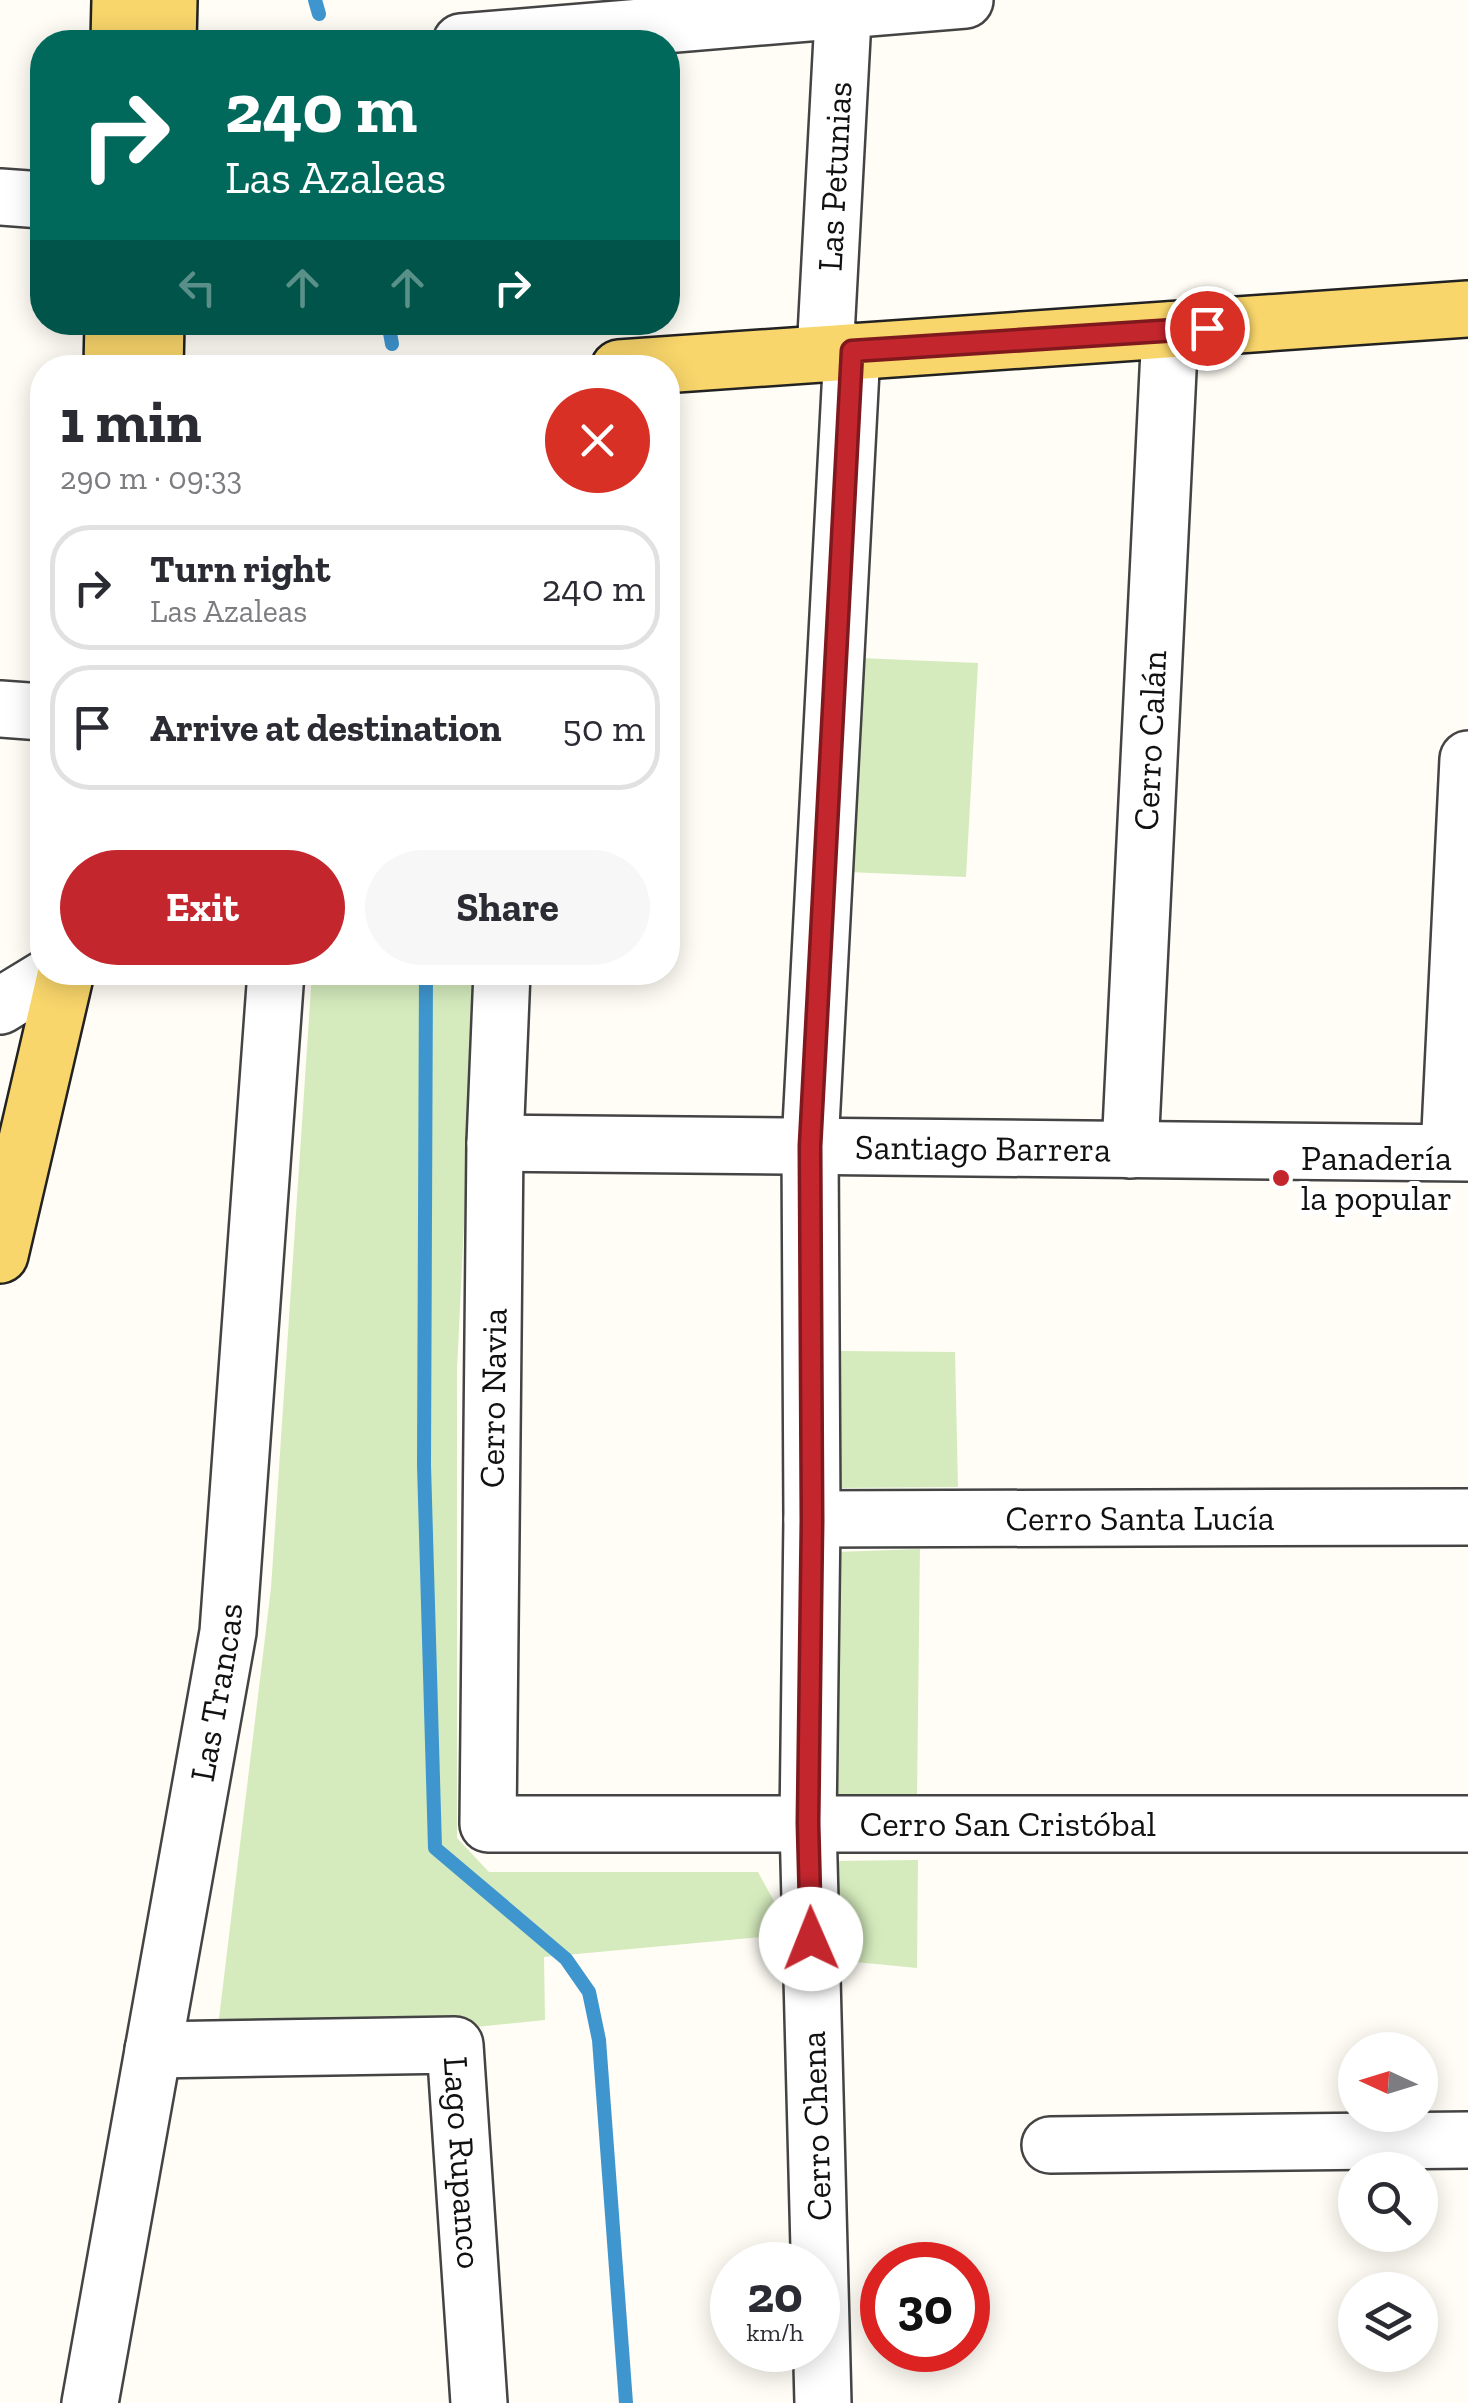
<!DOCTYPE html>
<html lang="en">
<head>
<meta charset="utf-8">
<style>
  body { margin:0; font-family:"Zilla Slab",serif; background:#f7f7f7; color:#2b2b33; height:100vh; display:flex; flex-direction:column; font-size:38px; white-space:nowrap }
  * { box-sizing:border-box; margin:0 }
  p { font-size:32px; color:#7c7c81 }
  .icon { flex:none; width:55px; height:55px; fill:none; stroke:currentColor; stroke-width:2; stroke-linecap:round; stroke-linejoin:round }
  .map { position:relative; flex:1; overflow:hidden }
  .drawer { position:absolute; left:30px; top:355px; width:650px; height:630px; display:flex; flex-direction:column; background:#fff; border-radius:40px; box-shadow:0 5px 25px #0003 }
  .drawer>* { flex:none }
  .banner { position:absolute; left:30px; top:30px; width:650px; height:305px; border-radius:40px; box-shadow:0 5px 25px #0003; background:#00695c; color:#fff; overflow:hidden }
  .needle { width:65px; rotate:274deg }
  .controls { position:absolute; left:1338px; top:2032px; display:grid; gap:20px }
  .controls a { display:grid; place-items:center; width:100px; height:100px; border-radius:50%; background:#fff; box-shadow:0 5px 25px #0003; font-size:50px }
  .speed { position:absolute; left:710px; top:2242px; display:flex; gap:20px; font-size:50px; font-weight:700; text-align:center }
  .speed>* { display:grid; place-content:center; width:130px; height:130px; border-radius:50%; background:#fff; box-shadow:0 5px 25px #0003; line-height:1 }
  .speed small { font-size:25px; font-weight:400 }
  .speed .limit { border:15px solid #d22; background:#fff; color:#111 }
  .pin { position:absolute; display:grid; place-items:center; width:85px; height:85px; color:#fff; margin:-42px; border:5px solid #fff; border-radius:50%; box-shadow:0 2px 10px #0007 }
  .me { position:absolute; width:110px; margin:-55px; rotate:359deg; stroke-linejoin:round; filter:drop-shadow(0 0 8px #0008) }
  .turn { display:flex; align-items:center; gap:35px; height:210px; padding:0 30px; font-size:45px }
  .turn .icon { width:130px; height:130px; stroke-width:2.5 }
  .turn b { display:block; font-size:70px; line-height:85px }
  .lanes { display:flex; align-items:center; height:95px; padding:0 30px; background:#0003; justify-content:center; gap:50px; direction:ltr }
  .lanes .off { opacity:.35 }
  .round { display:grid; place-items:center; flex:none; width:105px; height:105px; border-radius:52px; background:#f7f7f7 }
  .overview { display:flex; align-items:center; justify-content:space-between; height:170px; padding:0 30px }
  h1 { font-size:60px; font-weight:700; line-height:75px }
  .action { display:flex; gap:20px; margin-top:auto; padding:20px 30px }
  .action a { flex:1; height:115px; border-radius:60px; background:#c4262e; color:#fff; font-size:40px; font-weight:700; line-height:115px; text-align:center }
  .action a+a { background:#f7f7f7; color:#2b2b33 }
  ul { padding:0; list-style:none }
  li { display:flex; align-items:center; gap:30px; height:125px; margin:0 20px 15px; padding:0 10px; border:5px solid #e1e1e2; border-radius:40px }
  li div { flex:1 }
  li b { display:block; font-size:38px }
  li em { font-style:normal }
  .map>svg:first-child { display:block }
</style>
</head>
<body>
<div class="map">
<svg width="1468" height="2403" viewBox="0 0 1468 2403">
  <rect width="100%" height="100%" fill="#fffdf5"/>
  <path fill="#d5ebbd" d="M860 658 978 663 966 877 848 872Z
    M312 973H476L457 1370V1838L489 1872H758L775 1903 772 1936 544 1957 545 2020 475 2027 217 2035 271 1588Z
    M841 1351 955 1352 958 1487 836 1488Z
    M920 1549 917 1798 838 1800 836 1552Z
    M918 1860 917 1968 834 1960 832 1861Z"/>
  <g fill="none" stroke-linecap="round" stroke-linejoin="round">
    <path stroke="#3f96cf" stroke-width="14" d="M315 0 319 14
      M388 322 392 344
      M426 972 424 1465 435 1848 566 1959 589 1992 599 2040 626 2403"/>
    <g stroke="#444" stroke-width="60">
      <g id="minor">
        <path d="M461 42 965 0"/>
        <path d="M0 197 42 200"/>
        <path id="s1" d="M825 354 844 0"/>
        <path d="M0 709 42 712"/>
        <path id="s2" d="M502 972 495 1143 488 1824H1468"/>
        <path d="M0 1006 56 972"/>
        <path id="s3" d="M495 1143 1468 1153"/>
        <path id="s4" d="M1130 1150 1170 330"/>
        <path d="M1449 1152 1468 759"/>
        <path id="s5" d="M812 1519 1468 1517"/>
        <path id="s6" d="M153 2050 455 2045 479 2403"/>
        <path d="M1050 2145 1468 2140"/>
        <path id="s7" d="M90 2403 228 1632 276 972"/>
        <path d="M823 2403 808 1823 812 1519 810 1145 852 351"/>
      </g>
    </g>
    <g stroke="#222" stroke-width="60">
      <path id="major" d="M119 42 120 0
        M168 42 169 0
        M112 368 113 322
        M155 368 156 322
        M619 368 1468 309
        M0 1255 66 972"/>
    </g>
    <use href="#minor" stroke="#fff" stroke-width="55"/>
    <use href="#major" stroke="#f9d66b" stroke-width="55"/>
  </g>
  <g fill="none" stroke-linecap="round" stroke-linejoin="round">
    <g stroke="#7f191e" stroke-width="25">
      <path id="route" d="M811 1939 808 1823 812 1520 810 1146 852 351 1207 328"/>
    </g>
    <use href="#route" stroke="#c4262e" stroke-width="18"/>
  </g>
  <circle fill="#c4262e" stroke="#fff" stroke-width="4" cx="1281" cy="1178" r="10"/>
  <g text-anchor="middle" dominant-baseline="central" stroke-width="10" stroke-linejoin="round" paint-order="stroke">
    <g font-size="35" fill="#111" stroke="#fff">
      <text stroke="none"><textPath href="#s1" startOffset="178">Las Petunias</textPath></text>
      <text stroke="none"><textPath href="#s4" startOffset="410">Cerro Calán</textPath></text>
      <text stroke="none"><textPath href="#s3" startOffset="488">Santiago Barrera</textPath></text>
      <text transform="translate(493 1398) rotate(-89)">Cerro Navia</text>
      <text stroke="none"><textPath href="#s5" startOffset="328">Cerro Santa Lucía</textPath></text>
      <text stroke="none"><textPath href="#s7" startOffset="722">Las Trancas</textPath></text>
      <text stroke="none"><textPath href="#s2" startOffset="1372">Cerro San Cristóbal</textPath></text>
      <text transform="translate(816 2126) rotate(-92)">Cerro Chena</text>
      <text stroke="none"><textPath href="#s6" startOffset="420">Lago Rupanco</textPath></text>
    </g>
    <g font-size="35" fill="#111" stroke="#fff" text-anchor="start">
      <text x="1301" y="1158">Panadería<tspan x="1301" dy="40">la popular</tspan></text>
    </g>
  </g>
</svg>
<div class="controls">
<a><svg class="needle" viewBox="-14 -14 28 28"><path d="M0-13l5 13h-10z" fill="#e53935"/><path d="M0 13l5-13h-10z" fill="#7c7c81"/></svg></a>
<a><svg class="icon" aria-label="search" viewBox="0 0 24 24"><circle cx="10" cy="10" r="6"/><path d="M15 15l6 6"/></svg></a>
<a><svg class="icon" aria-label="layers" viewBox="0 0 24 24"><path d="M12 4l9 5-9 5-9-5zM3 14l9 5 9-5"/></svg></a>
</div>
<div class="speed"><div>20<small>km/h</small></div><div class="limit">30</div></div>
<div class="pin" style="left:1207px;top:328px;background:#d93025"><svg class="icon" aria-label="arrive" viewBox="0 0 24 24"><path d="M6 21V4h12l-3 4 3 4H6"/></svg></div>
<svg class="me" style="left:811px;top:1939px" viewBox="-20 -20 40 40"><circle r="19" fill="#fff"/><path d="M0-13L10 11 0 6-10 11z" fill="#c4262e"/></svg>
<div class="banner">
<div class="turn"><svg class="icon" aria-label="right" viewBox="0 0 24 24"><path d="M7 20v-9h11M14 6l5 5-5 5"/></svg><div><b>240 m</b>Las Azaleas</div></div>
<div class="lanes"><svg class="icon off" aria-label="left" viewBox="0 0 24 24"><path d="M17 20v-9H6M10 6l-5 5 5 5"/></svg><svg class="icon off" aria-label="ahead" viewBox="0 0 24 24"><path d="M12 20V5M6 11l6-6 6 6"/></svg><svg class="icon off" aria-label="ahead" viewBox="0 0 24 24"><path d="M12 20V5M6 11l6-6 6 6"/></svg><svg class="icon" aria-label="right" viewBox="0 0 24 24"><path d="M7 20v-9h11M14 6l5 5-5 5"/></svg></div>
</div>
<section class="drawer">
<div class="overview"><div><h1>1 min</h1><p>290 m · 09:33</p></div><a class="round" style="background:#d93025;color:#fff"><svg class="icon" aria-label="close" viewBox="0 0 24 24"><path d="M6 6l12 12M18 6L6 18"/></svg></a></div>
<ul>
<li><svg class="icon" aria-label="right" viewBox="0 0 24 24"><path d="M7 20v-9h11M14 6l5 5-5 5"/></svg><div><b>Turn right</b><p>Las Azaleas</p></div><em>240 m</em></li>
<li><svg class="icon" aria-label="arrive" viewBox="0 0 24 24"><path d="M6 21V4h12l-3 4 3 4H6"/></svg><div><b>Arrive at destination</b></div><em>50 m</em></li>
</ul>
<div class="action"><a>Exit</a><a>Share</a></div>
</section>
</div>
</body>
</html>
